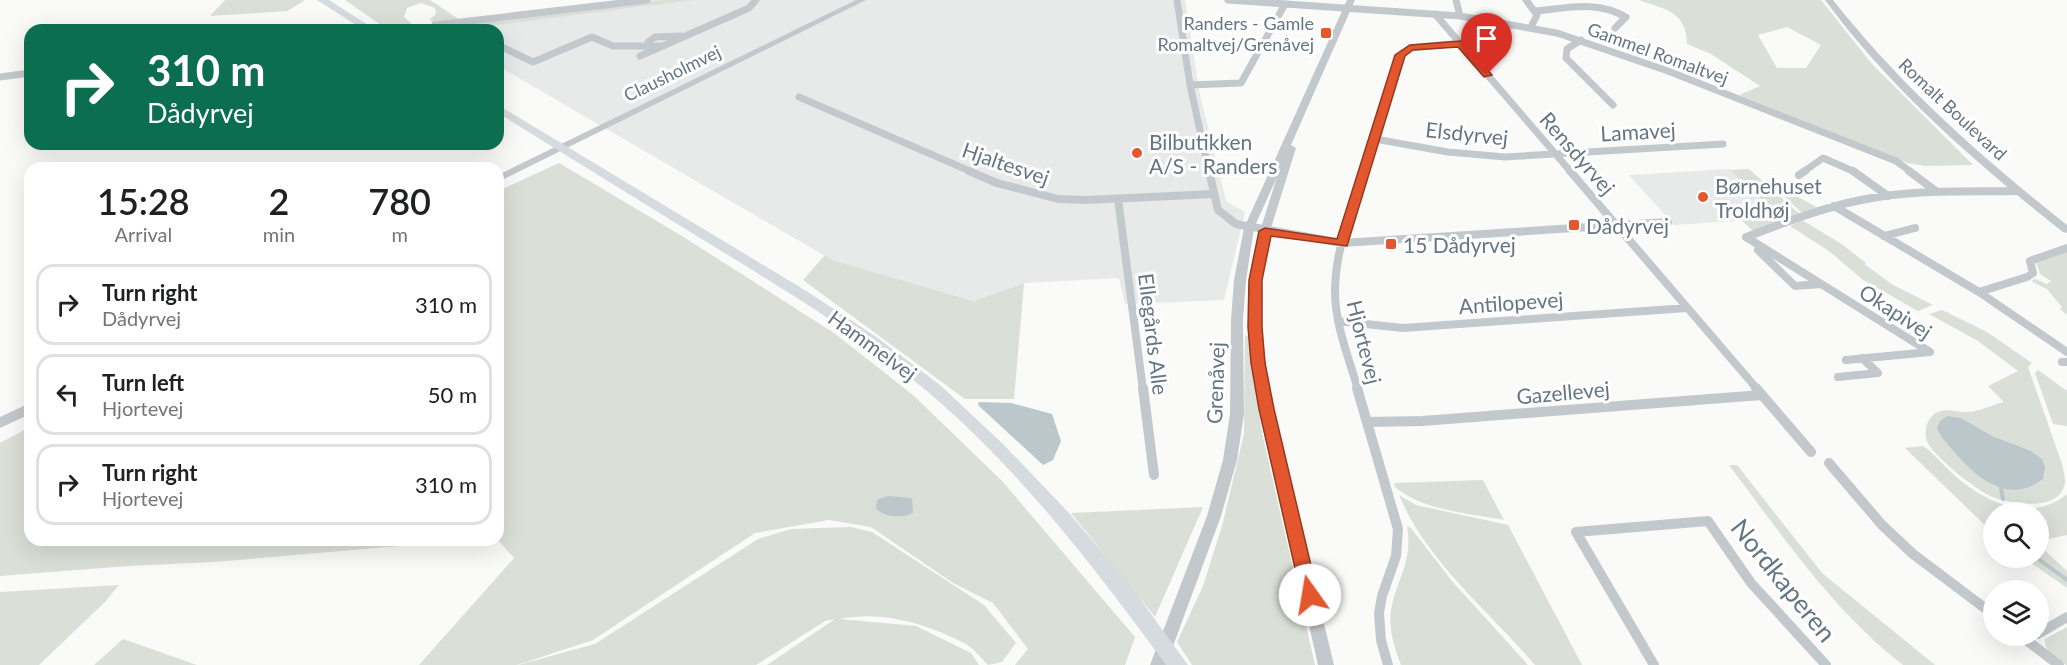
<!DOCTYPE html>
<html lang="en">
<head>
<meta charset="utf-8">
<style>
  body { margin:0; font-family:Lato,sans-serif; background:#f6f6f6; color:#202124; height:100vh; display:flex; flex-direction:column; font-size:22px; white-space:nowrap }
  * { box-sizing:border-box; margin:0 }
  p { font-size:20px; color:#757577 }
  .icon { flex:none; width:33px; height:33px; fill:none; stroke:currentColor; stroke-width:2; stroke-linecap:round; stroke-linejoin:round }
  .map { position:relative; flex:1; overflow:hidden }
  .panel { position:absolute; left:24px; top:162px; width:480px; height:384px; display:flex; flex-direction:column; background:#fff; border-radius:18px; box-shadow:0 6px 24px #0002 }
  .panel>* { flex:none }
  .top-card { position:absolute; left:24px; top:24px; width:480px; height:126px; border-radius:18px; box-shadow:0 6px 24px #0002; background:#0b6e4f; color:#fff; overflow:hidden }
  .buttons { position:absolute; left:1983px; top:502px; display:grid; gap:12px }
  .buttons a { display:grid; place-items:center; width:66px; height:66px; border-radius:50%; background:#fff; box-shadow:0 6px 24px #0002; font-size:30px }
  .pin { position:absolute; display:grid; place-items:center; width:51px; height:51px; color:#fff; margin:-62px -26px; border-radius:50% 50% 50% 0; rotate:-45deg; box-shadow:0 0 6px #0007 }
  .pin .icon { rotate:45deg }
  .me { position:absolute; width:66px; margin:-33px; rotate:347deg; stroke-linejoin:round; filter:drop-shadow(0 0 4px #0008) }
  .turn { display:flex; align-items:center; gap:21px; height:126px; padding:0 24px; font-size:27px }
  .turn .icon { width:78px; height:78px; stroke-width:2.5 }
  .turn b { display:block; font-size:42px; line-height:51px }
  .eta { display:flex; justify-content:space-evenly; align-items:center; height:102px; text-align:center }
  .eta b { font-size:36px; font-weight:600; line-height:42px }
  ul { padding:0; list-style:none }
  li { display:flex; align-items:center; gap:18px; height:81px; margin:0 12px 9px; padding:0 12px; border:3px solid #e0e0e0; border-radius:18px }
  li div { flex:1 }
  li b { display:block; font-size:22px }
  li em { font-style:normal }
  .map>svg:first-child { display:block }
</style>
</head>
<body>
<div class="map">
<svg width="2067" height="665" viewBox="0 0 2067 665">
  <rect width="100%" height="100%" fill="#fafaf8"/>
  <path fill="#e8e9e9" d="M624 0H1185L1200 95 1226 201 1245 212 1224 300 1125 304 1119 278 1024 283 975 301 832 260 498 66V30H461L460 20Z
    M1730 169 1781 218 1674 225 1629 175Z"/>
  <path fill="#dadfd7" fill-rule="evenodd" d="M225 0H303L304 1 287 11 210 16Z
    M345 0H430L460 20 432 22 430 19 436 14 435 8 421 3 407 8 404 17 412 24 381 25Z
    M665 0H693L488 26 475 30H414C436 27 459 28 479 23Z
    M1639 0H1821L1872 64 1973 165 1926 166 1907 163 1739 95 1760 86 1711 54 1687 44C1687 12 1665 9 1639 0ZM1787 27 1821 45 1806 68H1777L1758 35Z
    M559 163 682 236 834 333 913 395 1002 481 1135 637 1125 665H1015L1028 649 993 603 953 583 871 527 829 520 755 533 593 640 517 665H419L514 558 498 540V191Z
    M1749 169 1795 210 1800 214 1753 231 1741 220 1780 217 1730 170Z
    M1766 179 1818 208 1802 213Z
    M1802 220 1840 243 1866 263 1864 264 1893 285 1933 305 1918 311 1863 280 1829 251 1790 226Z
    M2067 252V315L2060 309 2062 307 2047 289 2031 281 2035 279 2047 284 2051 281 2040 274 2036 263Z
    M825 255 832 260 974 301 1024 283 1014 399H965L803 280Z
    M1942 310 1987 332 2032 363 2028 367 2062 464C2063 470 2065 476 2065 482 2061 513 2011 504 1993 497 1978 492 1932 455 1927 441 1924 433 1926 421 1933 415 1944 406 1956 413 1968 412 1980 411 1992 405 2004 402L1988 386 2018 371 1978 341 1929 314Z
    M1245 335 1250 337 1262 433 1315 665H1192L1177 642 1203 586 1222 526 1244 434Z
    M2038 370 2067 391V426L2053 424 2035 373Z
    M30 427V540H470L214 562 128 566 0 576V443Z
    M1923 446C1933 452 1941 463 1950 471 1981 501 2029 525 2067 494V535L2039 541 2038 513H1994L1993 533 1905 448Z
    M1729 465H1737L1822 573 1935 665H1903C1833 611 1782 535 1729 465Z
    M1483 480 1504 520C1468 513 1424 511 1395 487L1394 483Z
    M1399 495 1416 505 1508 525 1582 665H1535C1489 611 1426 561 1399 495Z
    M1203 507 1155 617 1071 513Z
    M1407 526 1411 528 1451 580 1528 665H1401C1394 646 1387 626 1392 605 1399 575 1413 559 1407 526Z
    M851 527 872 532 984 605 1016 643 1002 662 988 665C981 658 973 647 964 643 927 624 881 610 840 619L916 626 971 653 979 665H767L835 619 825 621 756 665H518L595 644 758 539 791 529Z
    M2039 545 2067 571V588L2024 558H2038Z
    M119 585 105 602 39 665H0V592Z
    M2067 627V665H2066C2058 658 2043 652 2045 639Z
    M123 639 197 665H94Z"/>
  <path fill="#bbc7cb" d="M979 402 1011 403 1052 414 1061 441 1053 460 1043 465 978 405Z
    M1947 416 1961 418 1992 436 2031 451 2042 459 2045 467 2043 479C2002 510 1966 467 1941 436L1937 428 1940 421Z
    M888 496 912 498 913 513C900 519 886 517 876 509L877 500Z"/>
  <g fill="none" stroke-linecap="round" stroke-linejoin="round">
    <path stroke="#bbc7cb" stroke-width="4" d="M2001 488 2003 499
      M2005 508 2008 513
      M2037 558 2067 580"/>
    <path stroke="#c3c8cc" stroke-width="7" d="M1177 0 1190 85 1209 172
      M1228 0 1460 16 1557 33 1668 71 1896 161 1911 172
      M1456 0 1460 16
      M1526 0 1537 15 1531 27
      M1535 11C1569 8 1596 0 1626 17L1615 28
      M1435 14 1571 172
      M435 25 647 0
      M1581 40 1567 49 1566 58 1613 105
      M498 45 533 62 592 37 613 46H663
      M649 46 648 42 655 37 681 36
      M640 56 749 8 756 0
      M0 77 30 73
      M1190 85 1241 83 1285 4
      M799 97 972 172
      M1375 139 1448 152 1505 157 1723 144
      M1364 172 1400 55 1410 48 1461 43
      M1803 172 1823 158 1855 172"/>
    <path stroke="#c3c8cc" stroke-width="8" d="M969 171 997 183 1058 199 1086 200 1214 194
      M1209 171 1218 210 1236 224 1342 243 1668 222
      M1570 171 1758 390
      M1853 171 1888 196
      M1909 171 1937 192
      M1799 175 1805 171
      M1118 199 1143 390
      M1834 206 1979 292 2067 352
      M1884 236 1915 228
      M1758 250 1795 286 1821 284
      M1979 292 2027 277 2033 273 2030 261 2067 248
      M1338 321 1403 328 1687 308
      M1846 360 1930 352 1746 237C1784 223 1821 208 1861 200 1912 189 1966 192 2018 191
      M2062 362H2067
      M1838 377 1878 373 1862 358
      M1358 390C1349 358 1335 325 1335 291 1335 250 1352 210 1364 171"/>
    <path stroke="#c3c8cc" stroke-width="10" d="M1143 388 1154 475
      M1357 388 1398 529 1396 556 1382 596 1379 613 1381 640 1388 665
      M1756 388 1811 452
      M1367 422 1422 421 1762 395
      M1829 463 1882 525 1913 554 1994 615
      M2038 634 2067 617
      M2021 636 2059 665
      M1654 665 1576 532 1708 521 1751 583 1826 665"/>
    <path fill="#c3c8cc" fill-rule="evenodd" d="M856 0H866L498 182V175Z
      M1347 0H1355L1291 145 1296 148 1270 231 1261 280V327L1272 409 1334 665H1318L1260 409 1249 327V280L1260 231 1277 177 1254 228 1246 280 1243 320 1244 414 1237 460 1221 516 1166 665H1150L1207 516 1223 460 1230 414 1231 320 1234 280 1244 228Z
      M1825 0H1833C1901 86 1981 157 2067 225V233L2063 232C1976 163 1891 90 1825 0Z
      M30 403V414L0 428V417Z"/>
    <path fill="#d6dbdf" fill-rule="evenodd" d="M317 0H329L376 30H364Z
      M498 105 808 292 875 336 940 385 1003 444 1069 513 1127 581 1188 665H1166C1095 568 1020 470 928 392 863 338 790 293 718 249 645 204 571 158 498 113Z"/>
  </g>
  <path fill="#e4572e" stroke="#94391e" stroke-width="1.5" d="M1461 41H1464L1492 75 1484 77 1458 47 1413 50 1405 56 1347 246 1271 236 1262 280V327L1265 363 1274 409 1318 595 1316 600 1310 602 1304 600 1301 595 1259 409 1251 363 1248 327 1249 280 1259 231 1265 228 1337 239 1395 55 1410 45Z"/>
  <g fill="#e4572e" stroke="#fff" stroke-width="2">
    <rect x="1320" y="27" width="12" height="12" rx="3"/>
    <circle cx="1137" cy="153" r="6"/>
    <circle cx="1703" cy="197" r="6"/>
    <rect x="1568" y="219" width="12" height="12" rx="3"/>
    <rect x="1385" y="238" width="12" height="12" rx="3"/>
  </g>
  <g text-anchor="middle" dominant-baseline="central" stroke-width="6" stroke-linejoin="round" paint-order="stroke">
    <g font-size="18" fill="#657683" stroke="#fff" text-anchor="end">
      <text x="1314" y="23">Randers - Gamle<tspan x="1314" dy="21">Romaltvej/Grenåvej</tspan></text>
    </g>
    <g font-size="18" fill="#657683" stroke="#fff">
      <text transform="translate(1658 53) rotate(20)">Gammel Romaltvej</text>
      <text transform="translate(672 73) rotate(-26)">Clausholmvej</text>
      <text transform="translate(1953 109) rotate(43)">Romalt Boulevard</text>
    </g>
    <g font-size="21" fill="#657683" stroke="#fff">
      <text transform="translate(1638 131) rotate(-3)">Lamavej</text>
      <text transform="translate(1467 133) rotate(6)">Elsdyrvej</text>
      <text transform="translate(1578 153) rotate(49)">Rensdyrvej</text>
      <text transform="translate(1006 163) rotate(19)">Hjaltesvej</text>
      <text transform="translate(1511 302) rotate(-4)">Antilopevej</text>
      <text transform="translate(1896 311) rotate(33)">Okapivej</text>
      <text transform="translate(1154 334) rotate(83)">Ellegårds Alle</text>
      <text transform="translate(1365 342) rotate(76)">Hjortevej</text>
      <text transform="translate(873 345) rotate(36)">Hammelvej</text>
      <text transform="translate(1215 383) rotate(-88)">Grenåvej</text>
      <text transform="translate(1563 392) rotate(-5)">Gazellevej</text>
    </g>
    <g font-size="21" fill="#657683" stroke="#fff" text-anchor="start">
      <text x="1149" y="141">Bilbutikken<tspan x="1149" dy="24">A/S - Randers</tspan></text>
      <text x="1715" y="185">Børnehuset<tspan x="1715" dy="24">Troldhøj</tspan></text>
      <text x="1586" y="225">Dådyrvej</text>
      <text x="1403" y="244">15 Dådyrvej</text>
    </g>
    <g font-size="26" fill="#657683" stroke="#fff">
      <text transform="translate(1784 580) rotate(51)">Nordkaperen</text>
    </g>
  </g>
</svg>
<div class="buttons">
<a><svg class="icon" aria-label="search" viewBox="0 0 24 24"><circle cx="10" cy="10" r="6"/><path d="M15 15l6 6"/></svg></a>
<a><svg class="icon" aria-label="layers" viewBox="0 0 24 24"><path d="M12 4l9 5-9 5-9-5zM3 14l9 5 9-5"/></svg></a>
</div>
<div class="pin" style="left:1487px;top:75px;background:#d93025"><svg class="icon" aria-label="arrive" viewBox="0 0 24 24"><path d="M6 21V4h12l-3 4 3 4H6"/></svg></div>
<svg class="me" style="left:1310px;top:595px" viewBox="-20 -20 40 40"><circle r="19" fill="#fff"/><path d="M0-13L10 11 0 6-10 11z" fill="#e4572e"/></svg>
<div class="top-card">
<div class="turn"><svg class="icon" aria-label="right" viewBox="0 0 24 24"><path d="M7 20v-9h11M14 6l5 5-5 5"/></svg><div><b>310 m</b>Dådyrvej</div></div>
</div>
<section class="panel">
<div class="eta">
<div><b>15:28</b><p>Arrival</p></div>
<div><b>2</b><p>min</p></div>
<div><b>780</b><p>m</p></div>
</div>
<ul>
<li><svg class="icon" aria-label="right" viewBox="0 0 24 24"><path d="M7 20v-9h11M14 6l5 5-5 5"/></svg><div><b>Turn right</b><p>Dådyrvej</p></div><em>310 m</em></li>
<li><svg class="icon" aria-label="left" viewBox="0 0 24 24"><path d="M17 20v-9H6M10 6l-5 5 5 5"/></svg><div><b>Turn left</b><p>Hjortevej</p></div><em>50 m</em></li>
<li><svg class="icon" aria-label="right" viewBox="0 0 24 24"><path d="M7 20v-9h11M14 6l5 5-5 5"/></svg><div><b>Turn right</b><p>Hjortevej</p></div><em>310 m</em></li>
</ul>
</section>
</div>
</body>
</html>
